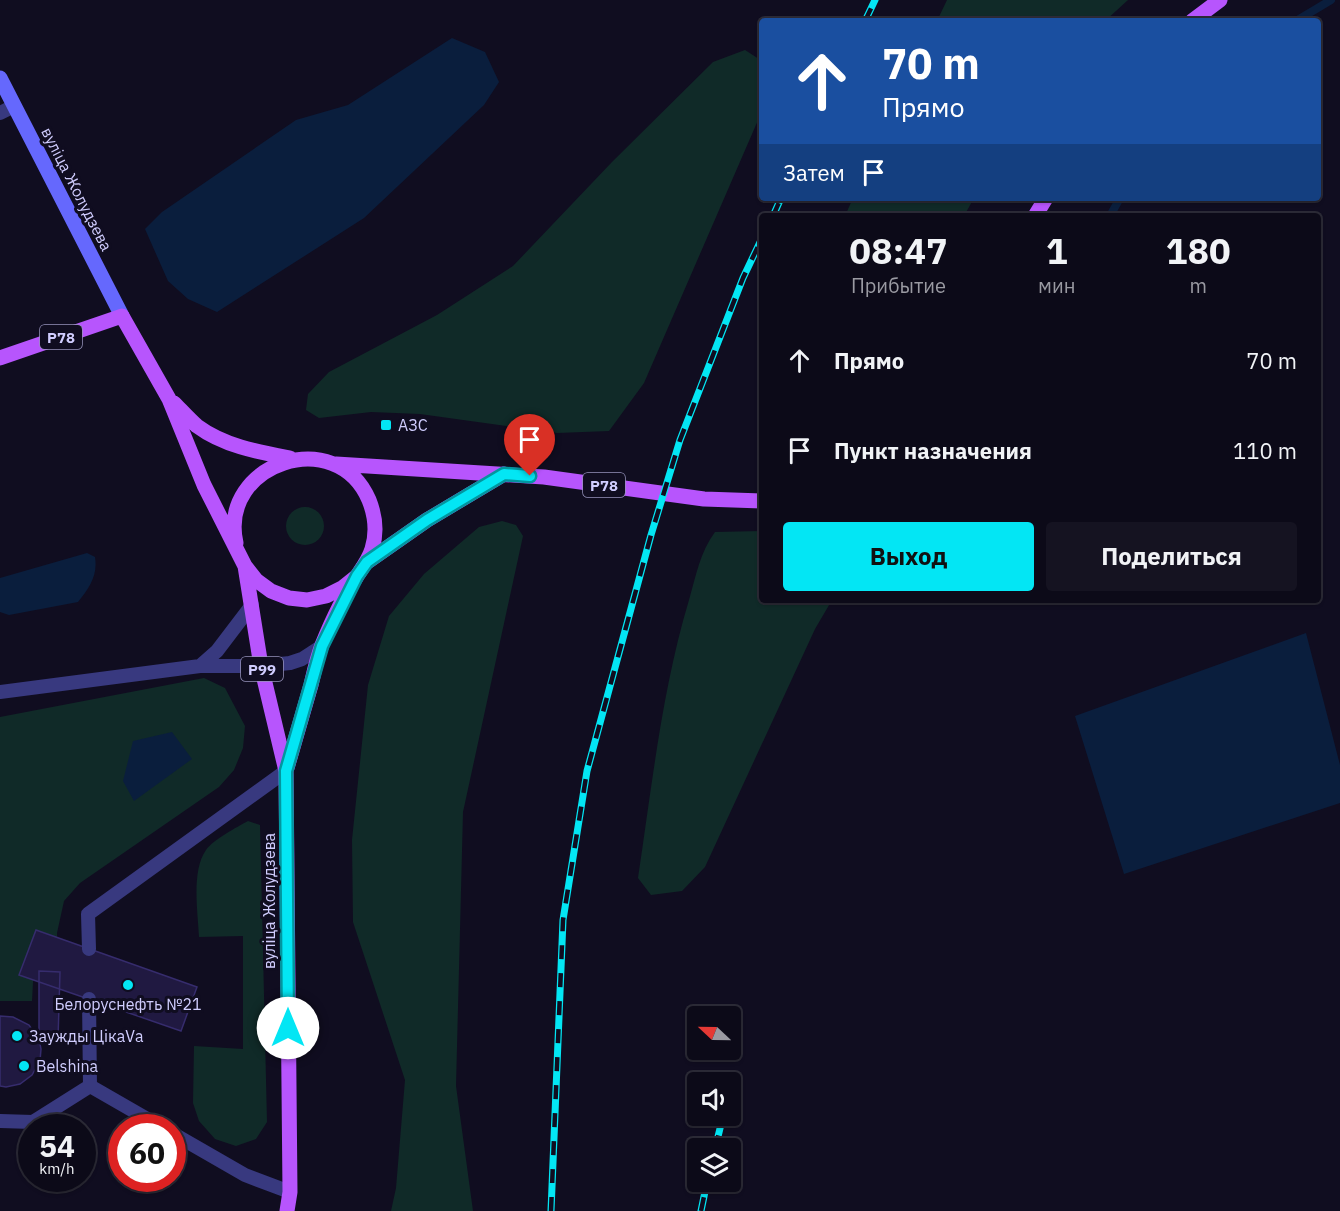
<!DOCTYPE html>
<html lang="ru">
<head>
<meta charset="utf-8">
<style>
  body { margin:0; font-family:"IBM Plex Sans",sans-serif; background:#151321; color:#f1f3f6; height:100vh; display:flex; flex-direction:column; font-size:22px; white-space:nowrap }
  * { box-sizing:border-box; margin:0 }
  p { font-size:20px; color:#9a9aa2 }
  .icon { flex:none; width:33px; height:33px; fill:none; stroke:currentColor; stroke-width:2; stroke-linecap:round; stroke-linejoin:round }
  .map { position:relative; flex:1; overflow:hidden }
  .side { position:absolute; left:759px; top:213px; width:562px; height:390px; display:flex; flex-direction:column; background:#0c0a18; border-radius:6px; box-shadow:0 2px 4px #0004,0 0 0 2px #2c2b37 }
  .side>* { flex:none }
  .hud { position:absolute; left:759px; top:18px; width:562px; height:183px; border-radius:6px; box-shadow:0 2px 4px #0004,0 0 0 2px #2c2b37; background:#1a4fa0; color:#fff; overflow:hidden }
  .needle { width:39px; rotate:292deg }
  .controls { position:absolute; left:687px; top:1006px; display:grid; gap:12px }
  .controls a { display:grid; place-items:center; width:54px; height:54px; border-radius:6px; background:#0c0a18; box-shadow:0 2px 4px #0004,0 0 0 2px #2c2b37; font-size:30px }
  .speed { position:absolute; left:18px; top:1114px; display:flex; gap:12px; font-size:30px; font-weight:700; text-align:center }
  .speed>* { display:grid; place-content:center; width:78px; height:78px; border-radius:50%; background:#0c0a18; box-shadow:0 2px 4px #0004,0 0 0 2px #2c2b37; line-height:1 }
  .speed small { font-size:15px; font-weight:400 }
  .speed .limit { border:9px solid #d22; background:#fff; color:#111 }
  .pin { position:absolute; display:grid; place-items:center; width:51px; height:51px; color:#fff; margin:-62px -26px; border-radius:50% 50% 50% 0; rotate:-45deg; box-shadow:0 0 6px #0007 }
  .pin .icon { rotate:45deg }
  .me { position:absolute; width:66px; margin:-33px; rotate:0deg; stroke-linejoin:round; filter:drop-shadow(0 0 4px #0008) }
  .turn { display:flex; align-items:center; gap:21px; height:126px; padding:0 24px; font-size:27px }
  .turn .icon { width:78px; height:78px; stroke-width:2.5 }
  .turn b { display:block; font-size:42px; line-height:51px }
  .then { display:flex; align-items:center; height:57px; padding:0 24px; background:#0003; gap:12px; font-size:22px }
  .eta { display:flex; justify-content:space-evenly; align-items:center; height:102px; text-align:center }
  .eta b { font-size:36px; font-weight:800; line-height:42px }
  .action { display:flex; gap:12px; margin-top:auto; padding:12px 24px }
  .action a { flex:1; height:69px; border-radius:6px; background:#03e6f4; color:#111; font-size:24px; font-weight:800; line-height:69px; text-align:center }
  .action a+a { background:#151321; color:#f1f3f6 }
  ul { padding:0; list-style:none }
  li { display:flex; align-items:center; gap:18px; height:90px; padding:0 24px }
  li div { flex:1 }
  li b { display:block; font-size:22px }
  li em { font-style:normal }
  .map>svg:first-child { display:block }
</style>
</head>
<body>
<div class="map">
<svg width="1340" height="1211" viewBox="0 0 1340 1211">
  <rect width="100%" height="100%" fill="#100d20"/>
  <path fill="#102a28" d="M947 0H1128L1105 21H937Z
    M745 50 762 61V111L644 383 609 431 557 433 420 414 371 412 319 418 306 410 308 394 329 372 437 315 513 266 612 162 713 62Z
    M853 198H974L964 216H845Z
    M286 526a19 19 0 1 1 38 0a19 19 0 1 1-38 0Z
    M502 521 516 525 523 536 463 812 456 1086 473 1211H391L396 1188 405 1080 353 922 352 840 368 685 389 616 424 574 479 527Z
    M762 531V600H832L815 629 705 867 682 891 651 895 638 878C652 785 662 690 689 600 696 576 700 552 715 532Z
    M204 678 225 688 245 726 243 748 234 770 219 787 80 883 64 901 57 933V965L34 964 32 1001H0V717Z
    M248 821 260 825 267 1122 256 1139 236 1146 215 1139 199 1121 193 1103 194 1046 243 1049V936L199 937C198 913 191 871 206 850 213 840 237 827 248 821Z"/>
  <path fill="#0a1e3d" d="M452 38 485 52 499 82 484 105 364 218 217 312 188 299 168 281 145 229 162 212 296 120 348 105Z
    M87 553 95 557C98 576 89 588 78 602L9 615 0 612V578Z
    M1306 633 1340 765V803L1124 874 1075 716Z
    M172 732 192 759 134 801 123 781 133 741Z"/>
  <g fill="none" stroke-linecap="round" stroke-linejoin="round">
    <path stroke="#0a1e3d" stroke-width="8" d="M1296 21 1331 0
      M1110 216 1120 198"/>
  </g>
  <path fill="#201941" stroke="#362c6d" stroke-width="1.5" d="M36 930 197 987 181 1031 19 975Z
    M39 971 60 972 58 1040 39 1039Z
    M0 1016 13 1017 29 1025 39 1039 41 1049 40 1061 32 1075 20 1084 6 1087 0 1086Z"/>
  <g fill="none" stroke-linecap="round" stroke-linejoin="round">
    <path stroke="#38397f" stroke-width="14" d="M0 113 14 106
      M200 666 217 651 252 605
      M0 692 200 666H261L290 663 302 659 322 646
      M89 949 88 914 286 771
      M89 999 90 1086 163 1128
      M0 1121 33 1122 90 1086
      M172 1133 245 1175 290 1192"/>
    <path stroke="#6568fd" stroke-width="15" d="M0 78 122 316"/>
    <path stroke="#b755fd" stroke-width="15" d="M1192 21 1220 0
      M1035 216 1046 198
      M0 358 122 316 169 399 204 485 245 566 256 580 271 591 289 598 307 600 326 596 342 588 357 576
      M174 403C181 410 189 419 197 426 224 446 258 452 290 458
      M336 464 544 477 704 499 762 501
      M236 543C218 463 337 424 369 500 375 515 377 533 372 549 369 559 363 567 357 576 343 597 331 623 322 645 317 658 314 672 311 685 303 713 295 740 287 768
      M367 562 427 520 504 474
      M245 566 261 666 286 771 290 1192 287 1211"/>
    <g stroke="#03e6f4" stroke-width="7">
      <path id="rail" d="M865 21 875 0
        M773 216 781 198
        M715 1149 723 1116
        M551 1211 563 920 587 771 651 535 680 440 743 278 762 238
        M701 1211 707 1182"/>
    </g>
    <use href="#rail" stroke="#100d20" stroke-width="4.5" stroke-dasharray="14" stroke-linecap="butt"/>
  </g>
  <g fill="none" stroke-linecap="round" stroke-linejoin="round">
    <g stroke="#02969f" stroke-width="15">
      <path id="route" d="M288 1028 286 771 322 646 357 576 367 562 427 520 504 474 530 476"/>
    </g>
    <use href="#route" stroke="#03e6f4" stroke-width="10"/>
  </g>
  <g fill="#03e6f4" stroke="#100d20" stroke-width="2">
    <rect x="380" y="419" width="12" height="12" rx="3"/>
    <circle cx="128" cy="985" r="6"/>
    <circle cx="17" cy="1036" r="6"/>
    <circle cx="24" cy="1066" r="6"/>
  </g>
  <g text-anchor="middle" dominant-baseline="central" stroke-width="6" stroke-linejoin="round" paint-order="stroke">
    <g fill="#100d20" stroke="#9693bb" stroke-width="1.5">
      <rect x="40" y="325" width="42" height="24" rx="4.5"/>
      <rect x="583" y="473" width="42" height="24" rx="4.5"/>
      <rect x="241" y="657" width="42" height="24" rx="4.5"/>
    </g>
    <g font-size="15" font-weight="bold" fill="#d0cdfe">
      <text x="61" y="337">Р78</text>
      <text x="604" y="485">Р78</text>
      <text x="262" y="669">Р99</text>
    </g>
    <g font-size="16" fill="#d0cdfe" stroke="#100d20">
      <text transform="translate(77 189) rotate(63)">вуліца Жолудзева</text>
      <text transform="translate(269 901) rotate(-90)">вуліца Жолудзева</text>
    </g>
    <g font-size="16" fill="#d0cdfe" stroke="#100d20" text-anchor="start">
      <text x="398" y="425">АЗС</text>
      <text x="128" y="1004" text-anchor="middle">Белоруснефть №21</text>
      <text x="29" y="1036">Заужды ЦікаVа</text>
      <text x="36" y="1066">Belshina</text>
    </g>
  </g>
</svg>
<div class="controls">
<a><svg class="needle" viewBox="-14 -14 28 28"><path d="M0-13l5 13h-10z" fill="#e53935"/><path d="M0 13l5-13h-10z" fill="#9a9aa2"/></svg></a>
<a><svg class="icon" aria-label="sound" viewBox="0 0 24 24"><path d="M4 9h4l5-4v14l-5-4H4zM17 9q2 3 0 6"/></svg></a>
<a><svg class="icon" aria-label="layers" viewBox="0 0 24 24"><path d="M12 4l9 5-9 5-9-5zM3 14l9 5 9-5"/></svg></a>
</div>
<div class="speed"><div>54<small>km/h</small></div><div class="limit">60</div></div>
<div class="pin" style="left:530px;top:476px;background:#d93025"><svg class="icon" aria-label="arrive" viewBox="0 0 24 24"><path d="M6 21V4h12l-3 4 3 4H6"/></svg></div>
<svg class="me" style="left:288px;top:1028px" viewBox="-20 -20 40 40"><circle r="19" fill="#fff"/><path d="M0-13L10 11 0 6-10 11z" fill="#03e6f4"/></svg>
<div class="hud">
<div class="turn"><svg class="icon" aria-label="ahead" viewBox="0 0 24 24"><path d="M12 20V5M6 11l6-6 6 6"/></svg><div><b>70 m</b>Прямо</div></div>
<div class="then">Затем<svg class="icon" aria-label="arrive" viewBox="0 0 24 24"><path d="M6 21V4h12l-3 4 3 4H6"/></svg></div>
</div>
<section class="side">
<div class="eta">
<div><b>08:47</b><p>Прибытие</p></div>
<div><b>1</b><p>мин</p></div>
<div><b>180</b><p>m</p></div>
</div>
<ul>
<li><svg class="icon" aria-label="ahead" viewBox="0 0 24 24"><path d="M12 20V5M6 11l6-6 6 6"/></svg><div><b>Прямо</b></div><em>70 m</em></li>
<li><svg class="icon" aria-label="arrive" viewBox="0 0 24 24"><path d="M6 21V4h12l-3 4 3 4H6"/></svg><div><b>Пункт назначения</b></div><em>110 m</em></li>
</ul>
<div class="action"><a>Выход</a><a>Поделиться</a></div>
</section>
</div>
</body>
</html>
